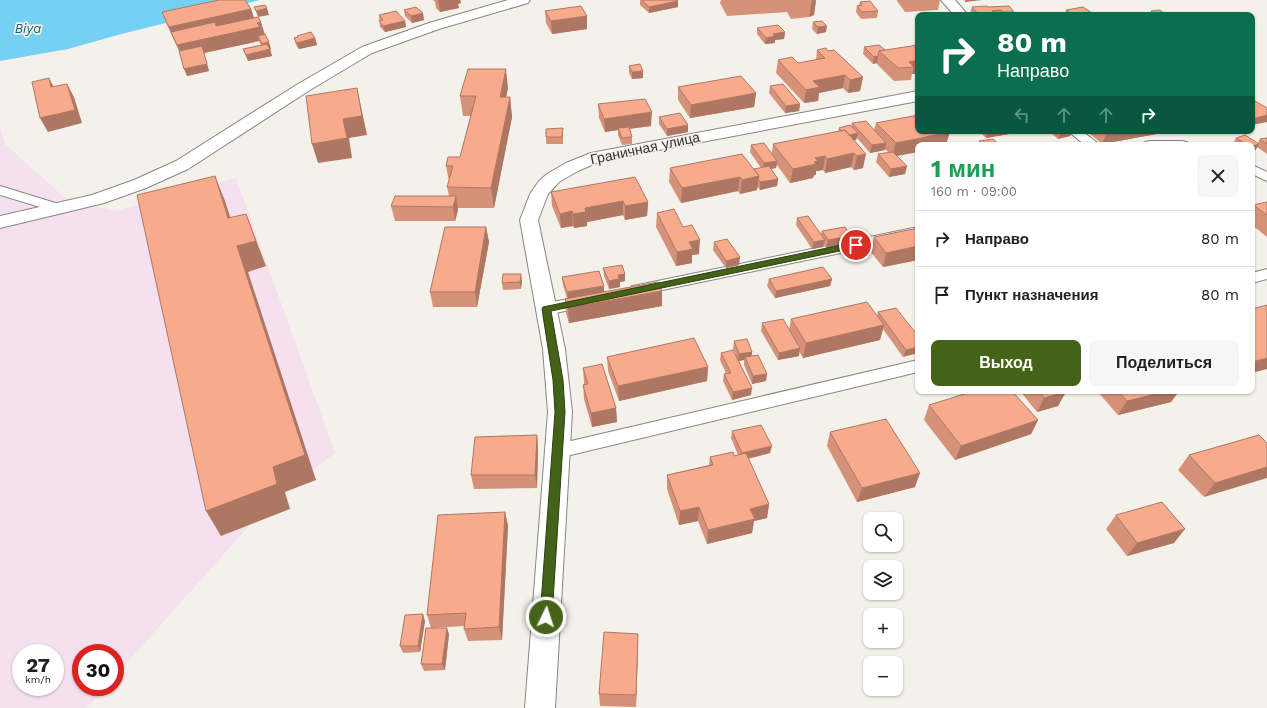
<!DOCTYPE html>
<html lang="ru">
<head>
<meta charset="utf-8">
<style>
  body { margin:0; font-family:"Work Sans",sans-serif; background:#f6f6f6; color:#202124; height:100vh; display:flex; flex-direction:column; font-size:15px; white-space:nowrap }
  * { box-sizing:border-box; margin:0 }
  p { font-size:13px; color:#757577 }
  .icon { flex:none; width:22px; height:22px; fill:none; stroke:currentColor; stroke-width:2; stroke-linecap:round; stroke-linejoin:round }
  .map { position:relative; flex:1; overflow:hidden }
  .side { position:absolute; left:915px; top:142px; width:340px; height:252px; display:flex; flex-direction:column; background:#fff; border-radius:8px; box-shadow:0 1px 3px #0004 }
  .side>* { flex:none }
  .guide { position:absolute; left:915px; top:12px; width:340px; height:122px; border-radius:8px; box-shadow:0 1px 3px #0004; background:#0b6e4f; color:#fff; overflow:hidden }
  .buttons { position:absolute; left:863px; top:512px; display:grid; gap:8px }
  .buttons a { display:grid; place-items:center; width:40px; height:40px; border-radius:8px; background:#fff; box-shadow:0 1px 3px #0004; font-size:20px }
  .speed { position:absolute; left:12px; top:644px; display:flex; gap:8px; font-size:20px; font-weight:700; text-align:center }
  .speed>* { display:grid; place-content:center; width:52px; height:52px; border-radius:50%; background:#fff; box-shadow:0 1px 3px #0004; line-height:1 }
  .speed small { font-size:10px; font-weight:400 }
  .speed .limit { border:6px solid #d22; background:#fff; color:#111 }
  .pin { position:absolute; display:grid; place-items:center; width:34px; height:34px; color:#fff; margin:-17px; border:2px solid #fff; border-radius:50%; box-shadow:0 1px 4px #0007 }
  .me { position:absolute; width:44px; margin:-22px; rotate:4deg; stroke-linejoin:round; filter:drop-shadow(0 0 3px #0008) }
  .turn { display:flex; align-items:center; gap:14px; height:84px; padding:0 16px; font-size:18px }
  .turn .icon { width:52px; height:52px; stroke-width:2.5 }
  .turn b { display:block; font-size:28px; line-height:34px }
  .lanes { display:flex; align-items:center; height:38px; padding:0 16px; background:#0003; justify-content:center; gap:20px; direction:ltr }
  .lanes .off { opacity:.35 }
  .round { display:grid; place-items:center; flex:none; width:42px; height:42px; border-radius:8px; background:#f6f6f6 }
  .overview { display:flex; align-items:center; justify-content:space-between; height:68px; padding:0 16px }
  h1 { font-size:24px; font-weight:700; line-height:30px; color:#1e9e55 }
  .button { display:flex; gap:8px; margin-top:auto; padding:8px 16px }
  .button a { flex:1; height:46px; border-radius:8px; background:#456318; color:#fff; font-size:16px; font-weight:700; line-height:46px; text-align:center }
  .button a+a { background:#f6f6f6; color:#202124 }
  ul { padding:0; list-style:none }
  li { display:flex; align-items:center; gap:12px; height:56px; padding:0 16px; border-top:1px solid #e0e0e0 }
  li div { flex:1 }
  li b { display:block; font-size:15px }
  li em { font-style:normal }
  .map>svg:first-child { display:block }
</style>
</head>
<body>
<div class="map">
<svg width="1267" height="708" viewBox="0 0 1267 708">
  <rect width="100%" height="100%" fill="#f3f1ea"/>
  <path fill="#f4e0ef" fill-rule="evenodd" d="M0 128 5 144 66 199 115 211 236 178 335 453 273 499 115 676V653H81V687H105L87 708H0ZM21 653H55V687H21Z"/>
  <path fill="#74d1f4" d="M0 0H260L125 33 68 49 0 61Z"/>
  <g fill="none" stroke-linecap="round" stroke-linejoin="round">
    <g stroke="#888680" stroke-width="2">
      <path id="lane" d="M1068 131H1082L1100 145H1085Z
        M1150 141H1182L1187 142 1189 145H1143L1145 142Z
        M1252 165 1267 172V181L1252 174Z
        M0 186 62 205 64 208 62 211 57 212 0 195Z
        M918 227V237L638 295 632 294 630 290 632 286 638 285Z
        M1267 269V279L1252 283V273Z
        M587 296 593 297 595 301 593 305 546 315 540 313 538 309 540 305 546 303Z
        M918 360V372L558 458 551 456 549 451 551 446 558 444Z"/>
    </g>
    <g stroke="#888680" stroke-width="2">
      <path id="street" d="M508 0H530L528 3 439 29 372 53 310 90 188 169 146 188 104 203 0 228V216L92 195 134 180 176 161 298 84 362 47 429 23Z
        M941 0H955L968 15H954Z
        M918 91V101L601 161 578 171 559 182 548 194 538 220 565 349 572 412 555 708H525L548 412 543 349 520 220 530 194 539 181 547 174 566 163 591 153Z"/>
    </g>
    <use href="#lane" fill="#fff" fill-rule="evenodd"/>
    <use href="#street" fill="#fff" fill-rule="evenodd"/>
  </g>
  <path fill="#d59279" d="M433 0H460L461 3 458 4 459 8 440 12 436 8 435 2Z
    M640 0H677L678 7 649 13 640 5Z
    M721 0H816L814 15 809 17 791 19 787 12 727 16 720 3Z
    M897 0H940L938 10 905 12 897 1Z
    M860 2 878 11 877 18 861 19 856 12 857 6 859 5Z
    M972 7H988L1014 12 1013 15H972L970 13Z
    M251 9 254 18 264 34 271 49H270L272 56 248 61 243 49 261 45 259 41 204 53 209 71 187 76 180 53 174 40 167 25 162 12Z
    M404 10 424 20 412 23 405 16Z
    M1066 10 1095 15H1065Z
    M545 11 587 16V29L552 34 546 23Z
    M1151 11 1165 14 1164 15H1149Z
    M379 15 405 21 406 27 385 32 380 27Z
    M813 22 826 32 817 34 812 29Z
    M757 28 785 32 784 39 775 40V43L765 44 757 34Z
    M297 36 315 38 317 45 299 49 296 45 294 38 297 37Z
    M918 45V73L912 74 911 80 894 81 877 64V63L873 64 863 54 864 47 885 50Z
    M817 50 828 51 863 77 860 91 848 93 843 88 819 93 818 101 804 103 776 73 778 60 798 63 816 60Z
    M629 66 643 78 632 79 629 73Z
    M770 86 800 104 799 111 785 113 769 93Z
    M678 87 756 93 754 107 690 118 678 100Z
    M508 88 506 97H510L512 117 494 208H458V210L455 221H395L391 206 449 196 447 187 449 181 446 166 460 157 471 116H463L460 96Z
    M598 104 651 126 630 129 632 137V144L622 145 618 135V130L605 132 599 118Z
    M918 115 897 156 907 166 905 174 889 177 876 162 878 154 888 152 885 149V150L870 153 857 138 856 140 854 141 863 168 854 170 851 167 825 173 823 170 816 171V175H814L813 178 790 183 777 165 776 168 771 169 778 179 777 186 760 190 757 186V190L740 194 738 191 681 203 669 182 670 168 754 169 761 168 750 152 751 145 772 153 773 144 838 132 839 128 851 126 852 123 874 130 876 123Z
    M659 117 688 125V132L667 136 659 124Z
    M979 131H1027L986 138Z
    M1049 131H1072L1070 136 1058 139Z
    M1088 131H1173L1102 144 1088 132Z
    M563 135V144H546V137Z
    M1236 138 1258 143 1260 139 1267 138V154L1257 147 1255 151 1252 152V145H1232Z
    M979 141 1000 145H978Z
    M551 192 648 202 647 216 625 220 623 215 587 222V226L574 228 573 226 561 228 552 206Z
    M1267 202V237L1252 225V206L1253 205Z
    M657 213 683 227 699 254 692 255V263L676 266 656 227Z
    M797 218 821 234 822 231 851 236 850 244 826 248 824 244 823 247 812 249 796 225Z
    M486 227 489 242 477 307H433L430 292Z
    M918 228V260L883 267 870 251 874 237Z
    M714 242 739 265 726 268 713 250Z
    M603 268 625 274V281L620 282V287L609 289 604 276Z
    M562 277 604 286V291L662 306 569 323 566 313 565 299 567 298 563 285Z
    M769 279H832L830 286 775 298 767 286Z
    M522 281 521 289 503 290 502 283Z
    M878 312 918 336 903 357 883 329 880 340 803 358 799 351V356L778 360 761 331 762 323 789 330 791 319 877 316Z
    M734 341 752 352V356L767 374 766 381 752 384 744 365V360L739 361 751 395 732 400 723 381 724 374 726 373 720 360 721 353 736 354 733 349Z
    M607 357 708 367 707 381 619 401 608 371Z
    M583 368 616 408 617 422 592 427 584 399 583 385 584 384V382Z
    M1020 391H1065L1058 406 1037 412Z
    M1097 391H1179L1171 402 1118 415Z
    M929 405 1038 420 1031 434 955 460 924 420Z
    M732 431 770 453 748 459 769 504 767 518 754 521 752 533 707 544 698 521 679 525 667 489V475L709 465 710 457 734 456 738 455 731 438Z
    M830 432 915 487 857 502 827 446Z
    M537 435 538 449 537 488 474 489 471 475Z
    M1259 435 1204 497 1178 470 1189 455Z
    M505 512 508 526 502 640 468 641 464 629V626L431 628 427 615Z
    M1116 515 1174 543 1127 556 1106 529Z
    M425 621 420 652 403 653 400 646Z
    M449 634 445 670 424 671 421 664Z
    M638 646 636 707 600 706 599 694Z"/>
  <path fill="#ae7763" d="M438 0H460L461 3 458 4 459 8 440 12Z
    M812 0H816L814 15 809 17Z
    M965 0H982L965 2Z
    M678 1V7L649 13V7Z
    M267 8 269 15 258 17 256 11Z
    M251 9 255 21 174 40 169 27Z
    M423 13 424 20 412 23 411 16Z
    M587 16V29L552 34 551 21Z
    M405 21 406 27 385 32 383 26Z
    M261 22 265 35 258 36 259 41 204 53 209 71 187 76 184 69 182 58 177 45Z
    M827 26 826 32 817 34 818 27Z
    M785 32 784 39 775 40V43L765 44 766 38 773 34Z
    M315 38 317 45 299 49 297 43Z
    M269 42 271 49 264 50 262 44Z
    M270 49 272 56 248 61 246 55Z
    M878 56 877 63 873 64 874 57Z
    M918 60V73L912 74 914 67 909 62Z
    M506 69 508 88 502 116 500 97Z
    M643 71V78L632 79V72Z
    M845 75 843 88 819 93 818 101 804 103 806 90 813 81Z
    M863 77 860 91 848 93 850 80Z
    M49 78 56 91 51 87Z
    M67 84 74 97 82 123 48 132 40 118Z
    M357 88 367 135 349 138 352 158 318 163 312 144 343 119Z
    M756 93 754 107 690 118 691 105Z
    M510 97 512 117 494 208 491 188Z
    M800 104 799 111 785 113 786 106Z
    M652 112 651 126 619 130 618 128V130L605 132 604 119Z
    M1267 115V122L1252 125V119Z
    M688 125V132L667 136V129Z
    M989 131H1027L986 138Z
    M1064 131H1072L1070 136 1058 139 1061 132Z
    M1108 131H1173L1102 144Z
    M950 132 946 145H918V152L892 157 896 143Z
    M858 133 856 140 845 143 847 135Z
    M886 143 885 150 870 153 872 145Z
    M1259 144 1255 151 1252 152V146Z
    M854 153 851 167 825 173 827 159Z
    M866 154 863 168 854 170 857 156Z
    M825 156 823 170 816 171V175H814L813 178 790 183 793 169 815 158Z
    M777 161 776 168 763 170 764 163Z
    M907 166 905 174 889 177 891 169Z
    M215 176 225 201 239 244 228 218Z
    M759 176 757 190 740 194 742 180Z
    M740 177 738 191 681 203 682 188Z
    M778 179 777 186 760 190V182Z
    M456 196 458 210 455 221 453 207Z
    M623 201V215L587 222V226L574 228 573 214 585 208Z
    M648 202 647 216 625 220V206Z
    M572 211 573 226 561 228 560 214Z
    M246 214 266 266 248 272 316 480 285 492 290 509 221 536 206 511 237 246Z
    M486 227 489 242 477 307 475 292Z
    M851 236 850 244 826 248 828 240Z
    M700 240 699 254 692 255V263L676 266 677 252 689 242Z
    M825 240 823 247 812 249 814 242Z
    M918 246V260L883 267 886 253Z
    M740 257 739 265 726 268V261Z
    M521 274 522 281 521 289 520 282Z
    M625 274V281L620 282V287L609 289V281L618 275Z
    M832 279 830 286 775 298 776 291Z
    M604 286V293L568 300 567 292Z
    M662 291V306L569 323 568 308Z
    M884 325 880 340 803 358 806 343Z
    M918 347V353L903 357 906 350Z
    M800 348 799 356 778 360 779 353Z
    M752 352 751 359 745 357 744 360 738 361 739 354Z
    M1267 358V369L1252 373V362Z
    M708 367 707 381 619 401 618 386Z
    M767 374 766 381 752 384 753 376Z
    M752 388 751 395 732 400 733 392Z
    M1168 391H1179L1171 402 1118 415 1127 401Z
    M1066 392 1058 406 1037 412 1044 398Z
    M616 408 617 422 592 427 591 413Z
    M1038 420 1031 434 955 460 961 446Z
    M537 435 538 449 537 488 535 475Z
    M772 446 770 453 741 460 742 453Z
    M1267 467V478L1204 497 1215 483Z
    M920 473 915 487 857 502 862 488Z
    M769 504 767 518 754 521 752 533 707 544 708 530 750 509Z
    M699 507 698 521 679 525 680 511Z
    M505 512 508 526 502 640 499 627Z
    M1185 529 1174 543 1127 556 1137 543Z
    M423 614 425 621 420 652 418 646Z
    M447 628 449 634 445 670 442 664Z
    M638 634V646L636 707V695Z"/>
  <path fill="#f8aa8d" stroke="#ae7763" d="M219 0H245L251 9 169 27 162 12Z
    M642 0H677L678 1 649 7Z
    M870 1 878 11 862 12 857 6 862 5 860 2Z
    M265 5 267 8 256 11 254 7Z
    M581 6 587 16 551 21 545 11Z
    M987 6 988 7 1009 6 1014 12H1003L1001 10 992 11 996 12 999 15H979L972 7Z
    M416 7 423 13 411 16 404 10Z
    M1083 7 1095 15H1072H1074L1066 10Z
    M1160 10 1165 14 1156 15 1151 11Z
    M396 11 405 21 383 26 379 21 383 20 379 15Z
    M1122 13 1125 15H1113Z
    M258 17 261 22 257 23 260 27 177 45 171 32 215 22 216 26Z
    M822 21 827 26 818 27 813 22Z
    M778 25 785 32 773 34 775 36 766 38 757 28Z
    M311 32 315 38 297 43 294 38 298 37 297 36Z
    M265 34 269 42 262 44 258 36Z
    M267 44 270 49 246 55 243 49Z
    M879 45 885 50 879 51 878 56 874 57 864 47Z
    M918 45V60L909 62 914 67 898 68 879 51Z
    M202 46 207 64 184 69 179 51Z
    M826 48 828 51 834 50 863 77 850 80 845 75 813 81 820 87 806 90 778 60 792 57 798 63 825 58 817 50Z
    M640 64 643 71 632 72 629 66Z
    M468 69H506L500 97H510L491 188 447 187 453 166H446L448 157H460L476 96H460Z
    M741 76 756 93 691 105 678 87Z
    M49 78 51 87 67 84 75 110 40 118 32 82Z
    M783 84 800 104 786 106 770 86Z
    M357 88 362 116 343 119 347 138 312 144 306 96Z
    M645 99 652 112 604 119 598 104Z
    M1255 101 1267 108V115L1252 119V102Z
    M680 113 688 125 667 129 659 117Z
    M918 115V131H949L950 132 896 143 876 123Z
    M866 121 886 143 872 145 852 123Z
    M850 125 858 133 849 135 845 130 842 131 839 128Z
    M629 127 632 137 622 138 618 128Z
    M563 128 562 137H546V129Z
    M845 130 866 154 857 156 854 153 827 159 825 156 815 158 818 161 814 162 816 164 793 169 773 144Z
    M1245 135 1259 144 1252 146V145H1248L1236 138Z
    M1267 138V144L1260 139Z
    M993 139 1000 145H983L979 141Z
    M1088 142 1091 145H1076Z
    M764 143 777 161 764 163 751 145Z
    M893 152 907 166 891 169 878 154Z
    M742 154 759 176 742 180 740 177 682 188 670 168Z
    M769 166 778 179 760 182 758 179 759 176 754 169Z
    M215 176 228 218 246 214 256 241 237 246 305 455 273 467 277 484 206 511 137 195Z
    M635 177 648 202 625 206 623 201 585 208 586 212 573 214 572 211 560 214 551 192Z
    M395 196H456L453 207 391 206Z
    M1267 202V215L1253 205Z
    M674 209 683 227 692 225 700 240 689 242 693 249 677 252 657 213Z
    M808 216 825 240 814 242 797 218Z
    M445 227H486L475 292H430Z
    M845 227 851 236 828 240 822 231Z
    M918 228V246L886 253 874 237Z
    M727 239 740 257 726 261 714 242Z
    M622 265 625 274 618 275 619 279 609 281 603 268Z
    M823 267 832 279 776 291 769 279Z
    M599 271 604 286 567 292 562 277Z
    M503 274H521L520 282 502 283Z
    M658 282 662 291 568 308 565 299Z
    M867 302 884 325 806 343 791 319Z
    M1267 305V358L1252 362V309Z
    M896 308 918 336V347L906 350 878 312Z
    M783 319 800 348 779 353 762 323Z
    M694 338 708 367 618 386 607 357Z
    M747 339 752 352 739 354 734 341Z
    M733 350 752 388 733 392 724 374 731 373 721 353Z
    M758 355 767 374 753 376 745 357Z
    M602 364 616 408 591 413 583 385 588 384 583 368Z
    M974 391H1012L1038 420 961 446 929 405Z
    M1039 391H1065L1066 392 1044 398Z
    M1118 391H1168L1127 401Z
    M886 419 920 473 862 488 830 432Z
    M761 425 772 446 742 453 732 431Z
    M537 435 535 475H471L475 437Z
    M1259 435 1267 443V467L1215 483 1189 455Z
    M733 452 734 456 746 453 769 504 750 509 755 519 708 530 699 507 680 511 667 475 713 465 710 457Z
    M1162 502 1185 529 1137 543 1116 515Z
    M505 512 499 627 464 629 466 613 427 615 438 515Z
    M423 614 418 646H400L405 615Z
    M426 628H447L442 664H421Z
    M604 632 638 634 636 695 599 694Z"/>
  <path fill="#456318" stroke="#2d4010" d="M856 242 860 245 859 247 551 311 563 380 565 412 552 617 550 621 546 623 542 621 540 617 555 412 553 380 542 309 543 307Z"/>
  <g text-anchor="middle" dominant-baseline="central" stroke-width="3.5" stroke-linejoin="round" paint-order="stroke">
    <g font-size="13" font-style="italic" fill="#135f76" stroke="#f3f1ea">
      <text x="28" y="28">Biya</text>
    </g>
    <g font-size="14" fill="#32322f" stroke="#f3f1ea">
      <text transform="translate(645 148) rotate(-12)">Граничная улица</text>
    </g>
  </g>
</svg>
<div class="buttons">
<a><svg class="icon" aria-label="search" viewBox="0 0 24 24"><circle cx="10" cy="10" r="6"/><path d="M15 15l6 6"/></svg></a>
<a><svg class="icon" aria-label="layers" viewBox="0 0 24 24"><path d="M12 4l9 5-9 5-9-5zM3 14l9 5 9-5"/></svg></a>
<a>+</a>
<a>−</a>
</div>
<div class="speed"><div>27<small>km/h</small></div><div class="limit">30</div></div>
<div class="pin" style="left:856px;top:245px;background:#d93025"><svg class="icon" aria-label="arrive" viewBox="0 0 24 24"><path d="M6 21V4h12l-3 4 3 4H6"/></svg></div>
<svg class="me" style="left:546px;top:617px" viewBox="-20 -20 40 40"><circle r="17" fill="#456318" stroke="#fff" stroke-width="3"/><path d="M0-11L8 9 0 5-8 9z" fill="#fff"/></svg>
<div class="guide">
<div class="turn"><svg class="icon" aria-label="right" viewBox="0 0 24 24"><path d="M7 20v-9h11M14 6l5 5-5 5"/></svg><div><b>80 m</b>Направо</div></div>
<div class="lanes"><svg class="icon off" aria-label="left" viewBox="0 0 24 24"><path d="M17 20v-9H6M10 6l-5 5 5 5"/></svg><svg class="icon off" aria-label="ahead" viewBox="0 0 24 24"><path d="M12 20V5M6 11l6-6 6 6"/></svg><svg class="icon off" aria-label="ahead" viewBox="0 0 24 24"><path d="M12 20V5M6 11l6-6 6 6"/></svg><svg class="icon" aria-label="right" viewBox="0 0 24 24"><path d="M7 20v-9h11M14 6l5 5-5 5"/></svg></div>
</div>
<section class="side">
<div class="overview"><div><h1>1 мин</h1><p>160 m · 09:00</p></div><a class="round"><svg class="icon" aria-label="close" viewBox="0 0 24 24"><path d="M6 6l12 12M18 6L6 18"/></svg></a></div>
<ul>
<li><svg class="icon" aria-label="right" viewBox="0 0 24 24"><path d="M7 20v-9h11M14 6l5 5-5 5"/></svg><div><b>Направо</b></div><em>80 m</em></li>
<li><svg class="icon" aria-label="arrive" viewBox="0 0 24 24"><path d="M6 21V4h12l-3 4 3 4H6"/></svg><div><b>Пункт назначения</b></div><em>80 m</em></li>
</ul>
<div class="button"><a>Выход</a><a>Поделиться</a></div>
</section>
</div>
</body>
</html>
